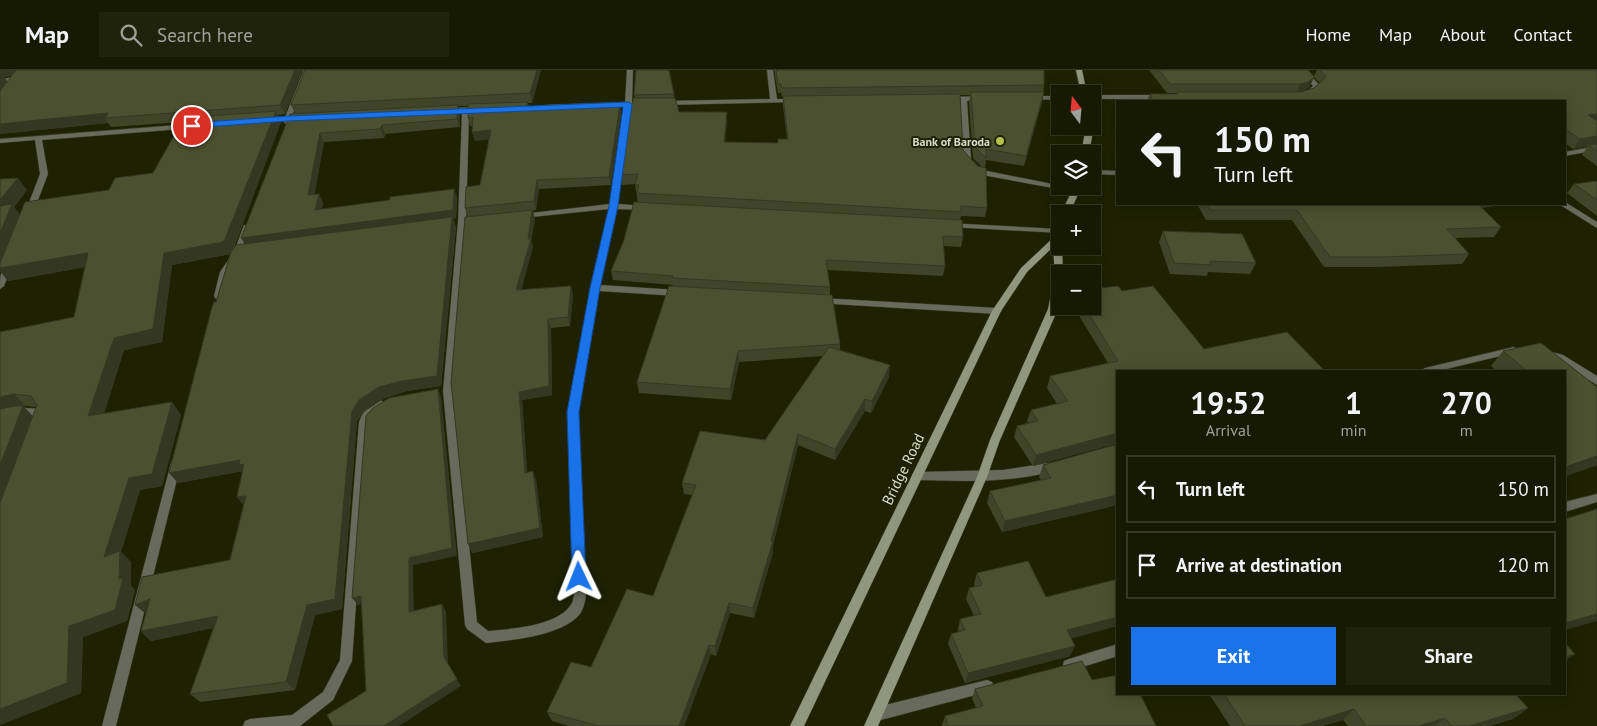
<!DOCTYPE html>
<html lang="en">
<head>
<meta charset="utf-8">
<style>
  body { margin:0; font-family:"PT Sans",sans-serif; background:#1f230c; color:#f1f3f6; height:100vh; display:flex; flex-direction:column; font-size:19px; white-space:nowrap }
  * { box-sizing:border-box; margin:0 }
  p { font-size:16px; color:#9ea199 }
  .icon { flex:none; width:28px; height:28px; fill:none; stroke:currentColor; stroke-width:2; stroke-linecap:round; stroke-linejoin:round }
  .map { position:relative; flex:1; overflow:hidden }
  .drawer { position:absolute; left:1116px; top:300px; width:450px; height:325px; display:flex; flex-direction:column; background:#161a02; border-radius:0px; box-shadow:0 2px 12px #0003,0 0 0 1px #353824 }
  .drawer>* { flex:none }
  .top-card { position:absolute; left:1116px; top:30px; width:450px; height:105px; border-radius:0px; box-shadow:0 2px 12px #0003,0 0 0 1px #353824; background:#161a02; color:#f1f3f6; overflow:hidden }
  .needle { width:32px; rotate:344deg }
  .tools { position:absolute; left:1051px; top:15px; display:grid; gap:10px }
  .tools a { display:grid; place-items:center; width:50px; height:50px; border-radius:0px; background:#161a02; box-shadow:0 2px 12px #0003,0 0 0 1px #353824; font-size:25px }
  .pin { position:absolute; display:grid; place-items:center; width:42px; height:42px; color:#fff; margin:-21px; border:2px solid #fff; border-radius:50%; box-shadow:0 1px 5px #0007 }
  .me { position:absolute; width:55px; margin:-28px; rotate:358deg; stroke-linejoin:round; filter:drop-shadow(0 0 4px #0008) }
  .turn { display:flex; align-items:center; gap:18px; height:105px; padding:0 15px; font-size:22px }
  .turn .icon { width:65px; height:65px; stroke-width:2.5 }
  .turn b { display:block; font-size:35px; line-height:42px }
  .eta { display:flex; justify-content:space-evenly; align-items:center; height:85px; text-align:center }
  .eta b { font-size:30px; font-weight:700; line-height:35px }
  .cta { display:flex; gap:10px; margin-top:auto; padding:10px 15px }
  .cta a { flex:1; height:58px; border-radius:0px; background:#1a73e8; color:#fff; font-size:20px; font-weight:700; line-height:58px; text-align:center }
  .cta a+a { background:#1f230c; color:#f1f3f6 }
  ul { padding:0; list-style:none }
  li { display:flex; align-items:center; gap:15px; height:68px; margin:0 10px 8px; padding:0 5px; border:2px solid #353824; border-radius:0px }
  li div { flex:1 }
  li b { display:block; font-size:19px }
  li em { font-style:normal }
  header { display:flex; align-items:center; gap:30px; box-sizing:border-box; height:70px; padding:0 25px; background:#161a02; border-bottom:1px solid #353824 }
  header strong { font-size:24px }
  nav { display:flex; gap:28px; margin-inline-start:auto; font-size:18px }
  .search { width:350px; height:45px; background:#1f230c; display:flex; align-items:center; gap:12px; box-sizing:border-box; padding:0 18px; border-radius:0px; color:#9ea199; font-size:19px }
  .map>svg:first-child { display:block }
</style>
</head>
<body>
<header>
<strong>Map</strong>
<div class="search"><svg class="icon" aria-label="search" viewBox="0 0 24 24"><circle cx="10" cy="10" r="6"/><path d="M15 15l6 6"/></svg>Search here</div>
<nav><a>Home</a><a>Map</a><a>About</a><a>Contact</a></nav>
</header>
<div class="map">
<svg width="1597" height="656" viewBox="0 0 1597 656">
  <rect width="100%" height="100%" fill="#1e2203"/>
  <g fill="none" stroke-linecap="round" stroke-linejoin="round">
    <g stroke="#383c1f" stroke-width="1">
      <path id="street" d="M21 0H27L20 10 0 13V9L16 7Z
        M304 0H310L292 46 303 47V49L290 51 286 54 283 51H266V49L268 48 285 47Z
        M627 0H633L632 32H643L646 34 643 36H631L618 134 646 136 650 138 646 140 617 139 600 215 678 220 682 223 678 226 599 221 578 342 586 525C585 531 584 538 580 544 562 566 512 570 486 573L467 559 465 555 443 321 458 152 462 43H447L444 41C449 37 478 36 483 40L480 42H469L466 152 453 321 477 552 488 561C511 559 556 556 570 536 573 533 573 529 574 525L568 342 591 218 609 139 522 148 518 146 522 144 610 134 624 37 545 39 542 37 545 35 625 32Z
        M767 0H773L777 29H795L798 31 797 32 665 35 662 33 665 31 770 29Z
        M1299 0H1306L1320 16 1308 26 1303 25 1313 16Z
        M1092 25H1161L1164 27 1161 29H1092Z
        M983 26 985 27V29L967 31 971 89 982 100 1077 119H1080V123L977 104 964 92 960 31H947L944 29 947 27Z
        M1030 26H1060V30L1028 29V27Z
        M191 54 195 56 194 58 42 70 48 104 33 143 29 145 25 143 40 104 35 70 0 73V69Z
        M1597 76V80L1565 86V82Z
        M1092 100 1118 101V105L1092 104Z
        M1565 132 1597 152V158L1562 136 1561 134H1565Z
        M947 153 1059 159 1060 163 950 157H947Z
        M244 155H250L251 157 242 182 228 202 222 226 218 229 215 228 214 226 220 202 234 182Z
        M9 191 13 194 4 216 0 219C0 209 0 196 9 191Z
        M820 228 997 238 1002 241 997 244 817 233 816 231 817 229Z
        M1514 277 1519 280 1517 282 1438 301H1420L1425 298Z
        M1548 281 1563 285 1597 306V315L1557 290 1545 286 1543 284Z
        M381 330 386 334 372 345 369 352 352 591 333 630 300 656H243L245 651 250 649 292 645 323 622 340 590 359 352 364 340Z
        M26 338 41 339 47 347 44 354H36L35 351 37 348 35 346H26L0 352V344Z
        M176 389 180 390 181 393 116 656H102L171 393 172 390Z
        M1055 392 1059 393 1060 396 1059 399C1014 414 964 411 917 410L913 409 912 406 913 403 917 402 1003 400Z
        M1597 424V432L1565 442V432Z
        M1118 574V586L1069 601 1064 599 1063 595 1064 591 1069 589Z
        M987 610 992 612 994 616 992 620 987 622 877 651 872 649 870 644 872 639 877 637Z"/>
    </g>
    <g stroke="#383c1f" stroke-width="1">
      <path id="secondary" d="M1076 0H1082L1087 24H1081Z
        M1093 54 1094 56 1089 84H1081L1086 56H1092Z
        M1074 116H1082L1069 144H1061Z
        M1057 156H1060V176H1062L1063 204H1060V225L1058 239 1000 370 987 407 878 656H864L977 407 990 370 1048 239 1055 205 1053 177 1027 202 1001 241 804 656H790L992 241 1021 198 1053 168Z"/>
    </g>
    <use href="#street" fill="#686b5c" fill-rule="evenodd"/>
    <use href="#secondary" fill="#91967e" fill-rule="evenodd"/>
  </g>
  <path fill="#404529" fill-rule="evenodd" d="M0 0H303L285 44 278 45 281 52 233 180 244 174 295 43 291 35 541 0 532 33H528L529 38 620 35 621 44 611 115 539 119 536 140H533L535 149 531 171 533 177 521 219 573 225 570 256 551 258 552 325 522 330 527 402 536 410 543 467 472 483 468 147 465 138 480 115 489 69 475 71 472 62 473 56H470L468 48V36H458L460 43V57L385 64 384 68 324 72 314 125 319 124 323 133 321 140 457 127 456 148 453 149 456 157 441 316 407 321 385 328 365 341 357 351 342 539 315 545 295 620 200 632 190 624 213 558 151 571 141 561 230 490 244 436 237 427 243 401 178 413 216 232 231 184 172 195 162 272 124 280 104 344 172 332 181 345 162 416 140 420 121 482 131 492V516L135 520 127 551 83 567 81 623 0 655V262L74 247 85 197 8 211 0 201V109L27 120 14 137 20 145 109 120 153 103 182 52 111 57 108 53 0 64ZM12 6 7 12 4 7ZM26 336 37 337 33 347 24 337Z
    M774 0H1044V15L1042 32 1024 96 986 90 985 97 987 138 985 147 961 146 960 150 963 167 961 177 943 176 945 196 943 206 827 200 830 217V225L840 274V280L889 307 871 343 865 341 835 390 798 375 773 475V482L754 548 730 543 716 586 711 584 684 656H569L552 651 547 642 591 597 653 526 692 425 684 424 682 413 765 370 823 286 739 292 731 330 639 323 637 312 673 215 613 210 611 201 624 170 638 133 635 114 622 115 621 105 633 34 635 28 634 25 674 24V28L679 42H727V51L725 72 778 73 787 69 783 36V27H782L781 23H778ZM960 25H970L969 33 973 88 982 97 977 96 963 80Z
    M1149 0H1308L1314 6 1317 0H1597V96L1582 85 1588 76 1573 79 1565 73V31H1147L1150 24H1175L1176 23H1167ZM1314 7 1320 13 1314 18 1305 21 1310 16Z
    M1597 111V146L1567 123 1574 114Z
    M1197 134H1504L1482 138 1501 157 1494 167 1455 168 1469 184 1462 194 1376 197H1324L1292 150H1206Z
    M1163 161 1256 193 1250 204 1208 202 1207 206 1170 204 1159 172Z
    M1122 221 1204 279 1118 301V373L1033 396 1014 367 1017 356 1028 353 1027 351 1031 340 1057 334 1047 318 1050 306 1108 293 1073 236H1092Z
    M1541 273 1597 317V395L1565 406V301H1497L1491 296 1503 281Z
    M1118 374V435L1002 462 987 433 990 421 1041 410 1039 407 1043 395Z
    M977 503 1046 527 1071 568 1070 586 965 613 948 574 951 564 959 562 958 560 960 549 974 546 966 529 969 518 975 517 974 514Z
    M1092 610 1156 656H942V655L945 646 976 638 972 628 975 619Z
    M1209 624H1515L1528 638 1513 649 1489 656H1348L1343 650 1322 656H1230Z"/>
  <path fill="#343822" d="M0 0H19L15 5 4 7 9 14 0 24Z
    M295 0H303L285 44 280 35Z
    M537 0H541L532 33 530 23Z
    M1314 7 1310 16 1304 21 1296 23 1300 14Z
    M1044 22 1042 32 1024 96 1026 86Z
    M458 35 460 43V57L457 49Z
    M620 35 621 44 611 115 609 107Z
    M276 41 281 52 232 181 230 184 172 195 162 272 124 280 99 359 88 346 114 268 164 183Z
    M727 42V51L724 81V72Z
    M108 43 105 48 108 53 0 64V54Z
    M1597 44V52L1588 45Z
    M382 55 385 64 384 68 380 59Z
    M491 60 493 69 475 71 472 62Z
    M320 63 324 72 313 134 308 125Z
    M1597 66V75H1589L1588 76 1573 79 1580 69Z
    M18 108 27 120 14 137 21 146 88 183 97 195 8 211 0 201V130Z
    M537 110 539 119 536 140 534 131Z
    M454 119 457 127 456 148 453 149 456 157 441 316 407 321 385 328 365 341 357 351 342 539 315 545 295 620 286 612 352 341 241 168Z
    M319 124 323 133 320 149 315 140Z
    M1473 134H1504L1468 141Z
    M532 140 535 149 531 171 533 177 519 229 516 220 528 169Z
    M571 216 573 225 570 256 568 247Z
    M548 249 551 258 552 325 522 330 528 411 525 403 519 322Z
    M738 281 739 292 731 330 730 319Z
    M890 295 889 307 871 343 872 331Z
    M438 319 441 327 457 486 413 495 414 549 409 542V488Z
    M14 324 26 336 24 337 35 348 0 441V327Z
    M865 329V341L835 390V379Z
    M172 332 181 345 162 416 140 420 121 482 131 492V516L135 520 127 551 83 567 81 623 0 655V639L69 556 119 509 104 487 129 408Z
    M1118 363V373L1033 396 1036 385Z
    M798 364V375L773 475V482L754 548 753 538Z
    M1597 386V395L1565 406V397Z
    M240 390 244 394 243 401 178 413 169 403Z
    M533 401 536 410 543 467 472 483 468 474Z
    M1118 425V435L1002 462 1005 451Z
    M246 426 245 437 237 427Z
    M361 526 366 533 358 535 352 528Z
    M150 529 146 544 135 535Z
    M729 533 730 543 716 586 715 576Z
    M442 534 446 541 448 594 461 616 399 656H384L444 587Z
    M1597 544V551L1565 560V553Z
    M218 546 227 555 151 571 141 561Z
    M1118 547V556L1062 571 1067 560Z
    M709 575 711 584 684 656H679Z
    M1075 576 1070 586 965 613 968 603Z
    M1575 584 1565 591V587Z
    M1528 638 1513 649 1489 656H1470Z
    M1354 639 1343 650 1322 656H1300Z
    M1445 648 1435 656H1419Z"/>
  <path fill="#4b5030" stroke="#343822" d="M16 0H295L280 35 105 48 108 43 0 54V21Z
    M305 0H537L530 23 291 35Z
    M636 0H669L674 24 634 25Z
    M776 0H1044V15L782 18 781 14H778Z
    M1159 0H1308L1314 7 1308 12 1300 14H1170Z
    M1320 0H1597V44L1588 45 1597 51V66L1580 69 1565 59V31H1153L1150 24H1178L1176 22H1301L1314 18 1325 8 1326 6Z
    M971 22H1044L1026 86 986 79V88L975 77Z
    M960 24 963 80 977 96 986 98 987 138 961 136V142L637 123 639 115H635L638 104 621 105 631 34H633V28H675L679 42H727L724 72 778 73V69H788L783 26Z
    M528 32 526 38 620 35 609 107 537 110 534 131 465 138 466 117 480 115 491 60 472 62 473 47 468 48V34Z
    M458 35 457 49 382 55 380 59 320 63 308 125 319 124 315 140 390 130V127L454 119 453 140 241 168 290 44Z
    M276 41 225 169 223 172 164 183 153 259 114 268 88 346 172 332 152 404 129 408 104 487 120 481 119 509 123 508 115 540 69 556 67 613 0 639V433L37 335 31 326 14 324 0 327V262L74 247 88 183 0 198V193L25 132 109 120 115 108 153 103 184 48Z
    M1597 74V81L1589 75Z
    M18 108 0 130V109Z
    M1597 111V130L1574 114Z
    M634 132 962 150 963 167 943 166 945 196 826 190 830 217 672 208 673 206 611 201 624 170Z
    M12 134 0 163V136Z
    M1206 134H1478L1501 157 1447 159 1469 184 1382 187H1330L1297 140H1210Z
    M532 140 528 169H531L516 220 571 216 568 247 548 249 549 316 519 322 525 403 533 401 540 458 468 474 451 312 465 147Z
    M452 147 437 306 402 311 379 317 359 330 352 341 335 529 307 535 286 612 190 624 218 546 141 561 150 529 135 535 142 507 230 490 246 426 237 427 244 394 239 395 240 390 169 403 212 237 214 232H216L231 182 236 175Z
    M1163 161 1242 164 1256 193 1210 191 1211 195 1174 193Z
    M669 216 832 225 840 274 738 281 730 319 637 312Z
    M1118 216 1122 221 1153 216 1204 279 1287 262 1325 301H1118V363L1036 385 1017 356 1038 351 1031 340 1068 331 1050 306 1118 291 1084 236H1092V219Z
    M1541 273 1597 317V386L1565 397V301H1527L1503 281Z
    M829 277 890 295 872 331 865 329 835 379 798 364 771 471H773L753 538 729 533 715 576 709 575 679 656H599L547 642 571 592 591 597 627 519 653 526 696 415 682 413 700 361 765 370Z
    M438 319 452 478 409 488V542L442 534 444 587 457 609 384 656H333L327 645 366 621 361 526 352 528 366 346 373 338 389 328Z
    M14 336H23L0 395V339Z
    M1118 374V425L1005 451 990 421 1051 408 1043 395Z
    M1597 439V544L1565 553V449Z
    M1028 491 1046 527 1118 509V547L1067 560 1075 576 968 603 951 564 965 560 960 549 981 544 969 518 982 515 977 503Z
    M1565 573 1575 584 1565 587Z
    M1082 591 1092 610 1118 605V624H1140L1156 656H948L945 646 983 636 975 619Z
    M1224 624H1515L1528 638 1470 656H1451L1445 648 1419 656H1366L1354 639 1300 656H1245Z"/>
  <path fill="#1a73e8" stroke="#114b97" d="M628 32 632 34 618 136 600 218 579 342 586 507 584 511 579 513 574 511 572 507 567 342 590 218 609 136 623 37 288 51 192 58 188 56 192 53 288 46Z"/>
  <circle fill="#b3c24b" stroke="#1e2203" stroke-width="2" cx="1000" cy="71" r="5"/>
  <g text-anchor="middle" dominant-baseline="central" stroke-width="4" stroke-linejoin="round" paint-order="stroke">
    <g font-size="12" font-weight="bold" fill="#dbdecc" stroke="#1e2203" text-anchor="end">
      <text x="990" y="71">Bank of Baroda</text>
    </g>
    <g font-size="15" fill="#dbdecc" stroke="#1e2203">
      <text transform="translate(903 399) rotate(-64)">Bridge Road</text>
    </g>
  </g>
</svg>
<div class="tools">
<a><svg class="needle" viewBox="-14 -14 28 28"><path d="M0-13l5 13h-10z" fill="#e53935"/><path d="M0 13l5-13h-10z" fill="#9ea199"/></svg></a>
<a><svg class="icon" aria-label="layers" viewBox="0 0 24 24"><path d="M12 4l9 5-9 5-9-5zM3 14l9 5 9-5"/></svg></a>
<a>+</a>
<a>−</a>
</div>
<div class="pin" style="left:192px;top:56px;background:#d93025"><svg class="icon" aria-label="arrive" viewBox="0 0 24 24"><path d="M6 21V4h12l-3 4 3 4H6"/></svg></div>
<svg class="me" style="left:579px;top:507px" viewBox="-20 -20 40 40"><path d="M0-17L14 15 0 8-14 15z" fill="#1a73e8" stroke="#fff" stroke-width="4"/></svg>
<div class="top-card">
<div class="turn"><svg class="icon" aria-label="left" viewBox="0 0 24 24"><path d="M17 20v-9H6M10 6l-5 5 5 5"/></svg><div><b>150 m</b>Turn left</div></div>
</div>
<section class="drawer">
<div class="eta">
<div><b>19:52</b><p>Arrival</p></div>
<div><b>1</b><p>min</p></div>
<div><b>270</b><p>m</p></div>
</div>
<ul>
<li><svg class="icon" aria-label="left" viewBox="0 0 24 24"><path d="M17 20v-9H6M10 6l-5 5 5 5"/></svg><div><b>Turn left</b></div><em>150 m</em></li>
<li><svg class="icon" aria-label="arrive" viewBox="0 0 24 24"><path d="M6 21V4h12l-3 4 3 4H6"/></svg><div><b>Arrive at destination</b></div><em>120 m</em></li>
</ul>
<div class="cta"><a>Exit</a><a>Share</a></div>
</section>
</div>
</body>
</html>
